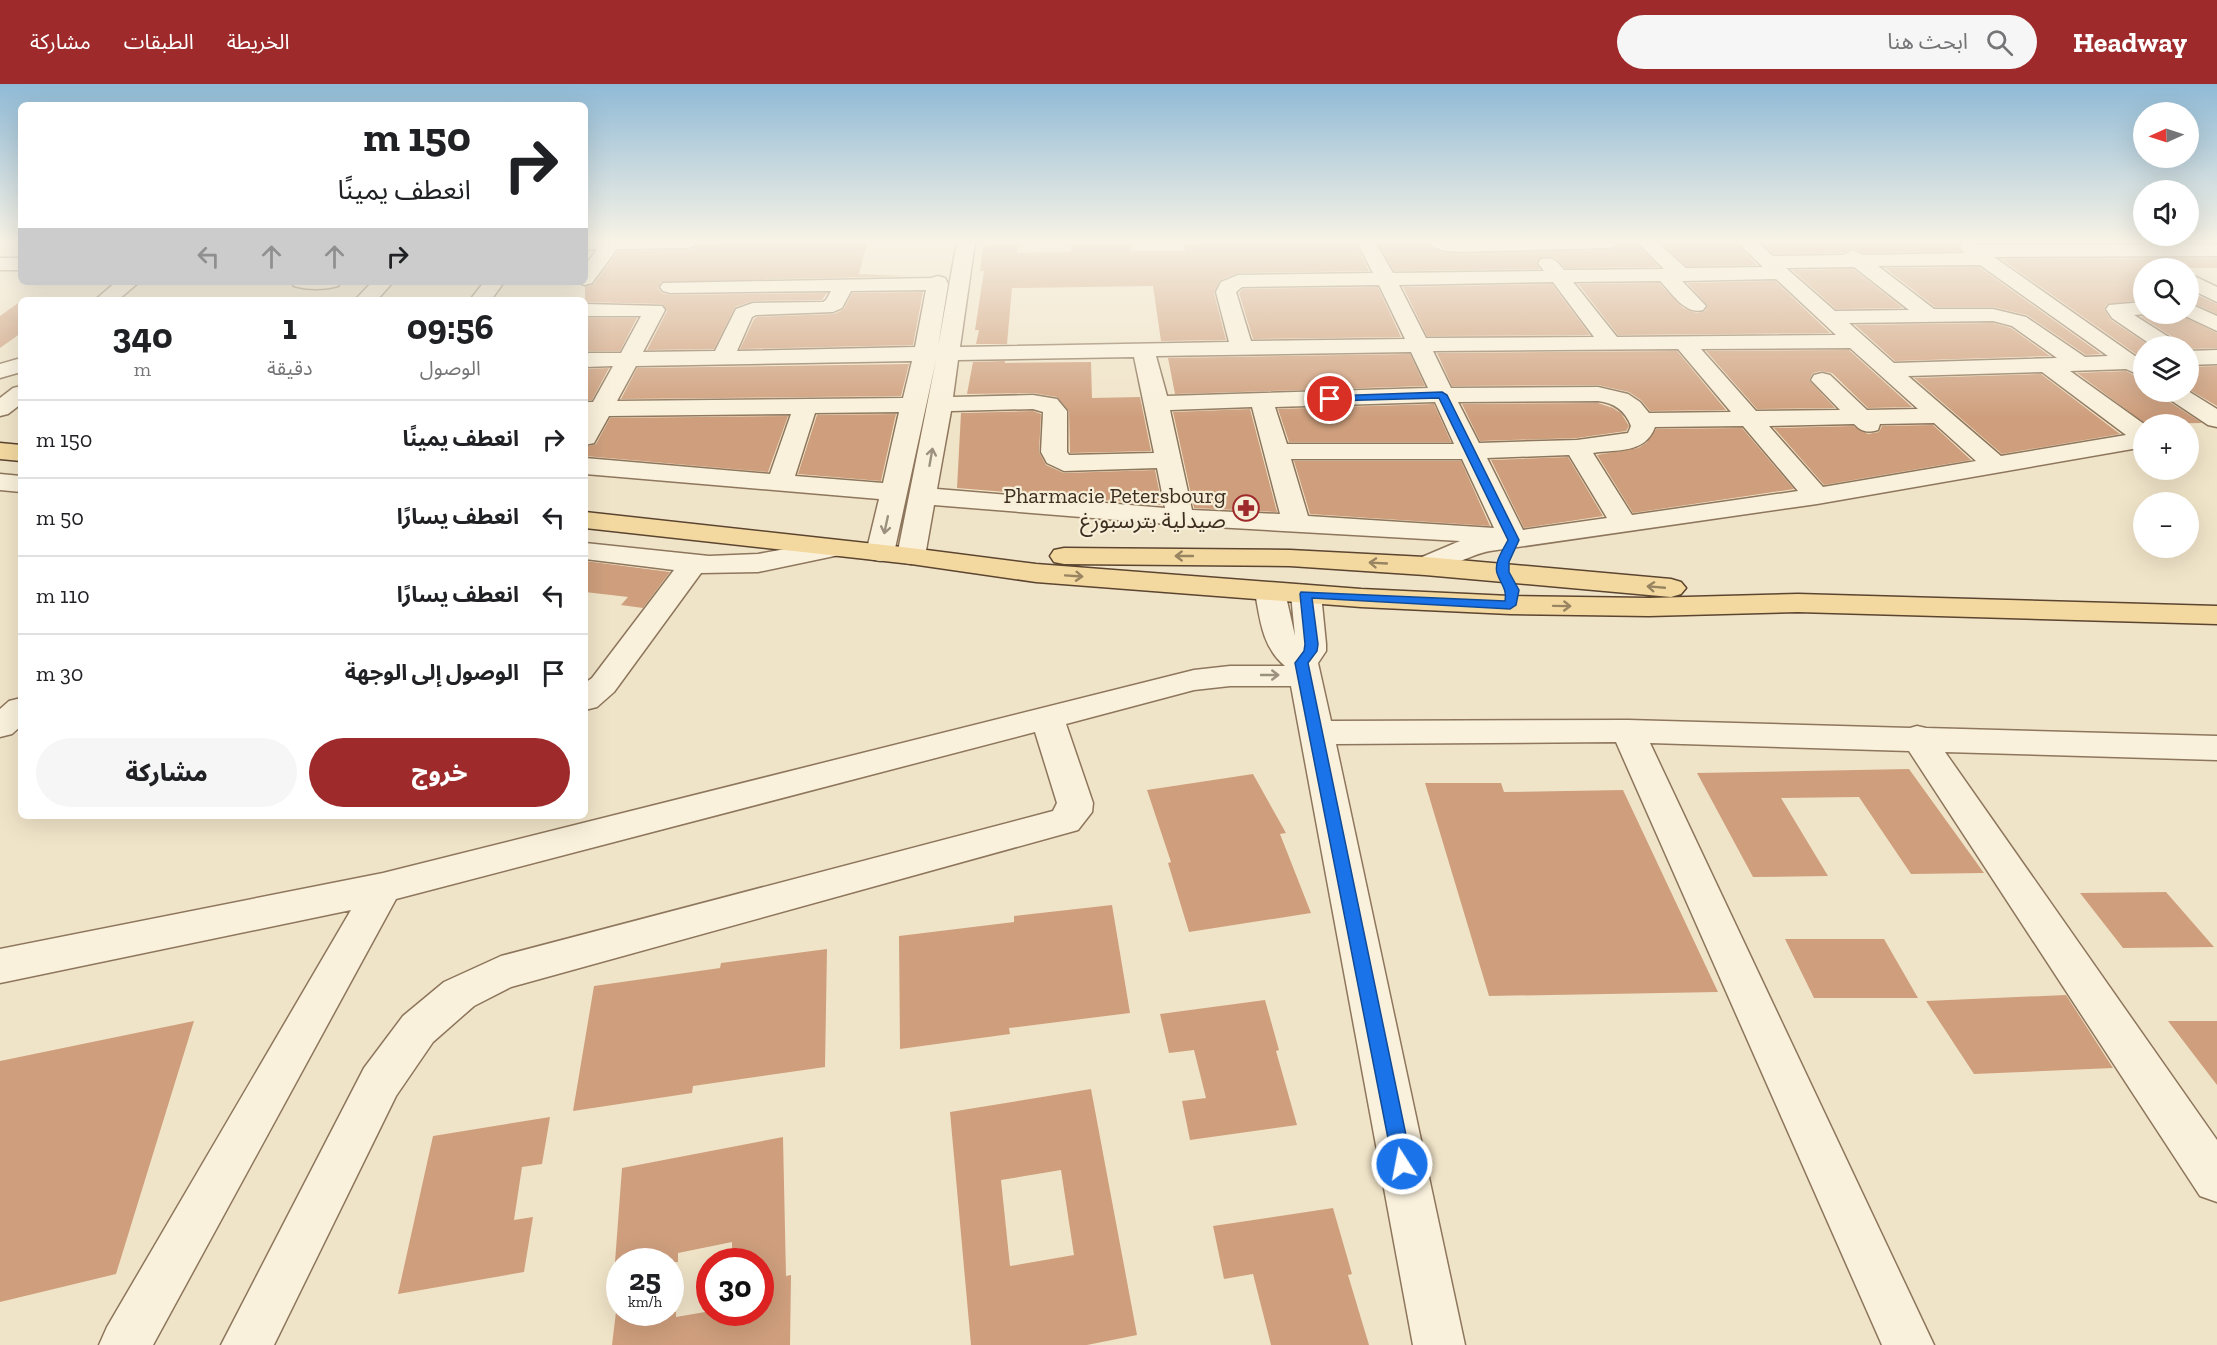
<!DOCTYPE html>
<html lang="ar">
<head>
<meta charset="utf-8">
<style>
  body { margin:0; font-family:"Zilla Slab","Noto Sans Arabic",serif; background:#f6f6f6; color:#202124; direction:rtl; height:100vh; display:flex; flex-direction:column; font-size:22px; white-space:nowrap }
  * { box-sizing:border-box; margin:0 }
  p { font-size:20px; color:#757577 }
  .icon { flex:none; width:33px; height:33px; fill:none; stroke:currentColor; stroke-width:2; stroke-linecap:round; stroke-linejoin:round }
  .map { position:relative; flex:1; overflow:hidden; direction:ltr }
  .drawer { position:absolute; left:18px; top:213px; width:570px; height:522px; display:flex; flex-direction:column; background:#fff; border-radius:9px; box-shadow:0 6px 24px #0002; direction:rtl }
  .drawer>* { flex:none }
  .banner { position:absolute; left:18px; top:18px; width:570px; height:183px; border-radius:9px; box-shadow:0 6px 24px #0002; direction:rtl; background:#fff; color:#202124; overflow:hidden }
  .needle { width:39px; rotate:267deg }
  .controls { position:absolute; left:2133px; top:18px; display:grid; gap:12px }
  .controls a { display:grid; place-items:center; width:66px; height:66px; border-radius:50%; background:#fff; box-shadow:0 6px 24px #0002; font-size:30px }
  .speed { position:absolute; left:606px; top:1164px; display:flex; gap:12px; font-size:30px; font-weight:700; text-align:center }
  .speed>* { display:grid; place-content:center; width:78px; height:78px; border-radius:50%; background:#fff; box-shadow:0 6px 24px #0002; line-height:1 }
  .speed small { font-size:15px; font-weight:400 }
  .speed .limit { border:9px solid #d22; background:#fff; color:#111 }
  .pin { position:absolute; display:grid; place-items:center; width:51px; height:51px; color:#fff; margin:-26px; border:3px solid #fff; border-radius:50%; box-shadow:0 2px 6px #0007 }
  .me { position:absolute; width:66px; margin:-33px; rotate:349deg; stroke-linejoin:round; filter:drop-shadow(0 0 4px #0008) }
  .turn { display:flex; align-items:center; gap:21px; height:126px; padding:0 18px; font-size:27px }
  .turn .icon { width:78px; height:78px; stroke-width:2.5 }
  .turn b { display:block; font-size:42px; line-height:51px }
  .lanes { display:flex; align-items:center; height:57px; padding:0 18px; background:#0003; justify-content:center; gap:30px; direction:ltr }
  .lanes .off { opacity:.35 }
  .eta { display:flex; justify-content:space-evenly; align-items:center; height:102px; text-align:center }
  .eta b { font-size:36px; font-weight:800; line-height:42px }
  .cta { display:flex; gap:12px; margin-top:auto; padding:12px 18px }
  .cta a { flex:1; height:69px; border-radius:36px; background:#9e2a2b; color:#fff; font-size:24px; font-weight:800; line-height:69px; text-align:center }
  .cta a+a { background:#f6f6f6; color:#202124 }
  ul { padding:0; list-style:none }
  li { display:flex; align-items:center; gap:18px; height:78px; padding:0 18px; border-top:2px solid #e0e0e0 }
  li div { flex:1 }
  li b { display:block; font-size:22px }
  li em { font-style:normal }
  header { display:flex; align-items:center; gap:36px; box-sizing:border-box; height:84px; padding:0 30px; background:#9e2a2b; color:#fff }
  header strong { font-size:28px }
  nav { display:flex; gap:33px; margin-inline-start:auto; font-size:21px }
  .search { width:420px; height:54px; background:#f6f6f6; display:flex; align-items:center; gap:15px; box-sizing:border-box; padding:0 21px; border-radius:33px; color:#757577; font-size:22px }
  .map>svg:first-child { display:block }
</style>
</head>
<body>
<header>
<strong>Headway</strong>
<div class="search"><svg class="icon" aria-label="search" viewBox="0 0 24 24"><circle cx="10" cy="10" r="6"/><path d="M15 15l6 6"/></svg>ابحث هنا</div>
<nav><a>الخريطة</a><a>الطبقات</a><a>مشاركة</a></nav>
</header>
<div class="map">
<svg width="2217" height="1261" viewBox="0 0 2217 1261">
  <rect width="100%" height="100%" fill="#f0e4c8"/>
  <path fill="#cf9f7d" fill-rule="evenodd" d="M1317 158H1355L1369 187 1238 189 1220 196 1214 209 1226 256 1161 257 1153 202 1012 204 1007 260H976L979 246H975L984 187H980L983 162 1017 161V169L1071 168V160H1130L1131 167H1185L1184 160Z
    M1377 158H1425L1437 167 1460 170 1608 166 1616 164 1619 158H1635L1659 183 1565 184 1556 174 1545 172 1536 178 1540 185 1394 187Z
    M1660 158H1735L1757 181 1687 182Z
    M1760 158H1962L1958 163 1959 167 1863 169 1853 164 1842 169 1774 170Z
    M867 159 859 190 908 192 661 198 658 204 662 209 670 211 827 209 822 216 753 217 735 223 714 265 647 266 667 227 662 220 585 218V203L594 200 618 167 687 166 695 164 697 160Z
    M2217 174V184H2144V216L2107 220 2104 225 2111 236 2150 262H2144V269L2136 270 2001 175Z
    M1979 183 2101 270 2086 271 2027 231 1993 223H1935L1885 184Z
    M1853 185 1903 224 1836 225 1792 186Z
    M1775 197 1830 249 1618 251 1578 200 1659 199 1683 224 1697 229 1705 227 1708 222 1687 199Z
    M1552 200 1590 251 1427 252 1403 203Z
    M1378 203 1401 253 1253 255 1239 209 1243 205Z
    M2188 207 2217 220V230L2188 217Z
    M923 208 913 261 740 265 754 235 757 233 834 230 844 225 852 209Z
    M21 217V249L0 264V232Z
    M2149 230H2179L2217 249V264L2188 265V262H2180L2176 255 2141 233Z
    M585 234H637L620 267H585Z
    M1993 239 2011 244 2050 272 1895 277 1855 241Z
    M1849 266 1912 323 1868 324 1832 289 1821 287 1813 289 1809 296 1835 324 1757 325 1706 267Z
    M1677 267 1726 326 1650 327 1641 316 1629 308 1598 301 1452 302 1437 269Z
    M1410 270 1425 302 1175 310 1168 274Z
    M1005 277V279L1091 278 1092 314 1140 313 1151 367 1070 369 1069 327 1057 313 1033 309 967 310 973 278Z
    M909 280 901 312 621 315 637 284Z
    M2217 282V322L2188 305V283Z
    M609 284 592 316H585V285Z
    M2126 287 2136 292 2144 290V308H2160L2165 315 2202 339 2146 340 2077 289Z
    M2041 290 2120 350 2002 370 1914 294Z
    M1598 319 1613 324 1621 329 1629 342 1626 347 1577 354 1480 357 1462 320Z
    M1434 320 1451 358H1289L1278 325Z
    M1250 325 1277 428 1194 424 1173 328Z
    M1033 327 1041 330 1039 368 1046 381 1064 389 1155 386 1162 421 957 404 961 329Z
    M896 330 881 397 798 390 817 331Z
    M788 332 768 388 585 372V363L596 360 610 334Z
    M1933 341 1971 376 1824 401 1774 344 1853 342 1868 350 1879 348 1882 342Z
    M1742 344 1794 405 1633 429 1597 371 1638 364 1646 359 1656 345Z
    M1568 373 1603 432 1524 444 1491 376Z
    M1294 377H1461L1490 442 1310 430Z
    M585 477 670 488 643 524 621 521 628 513 585 508Z
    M1909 685 1984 789 1911 790 1859 713 1781 714 1828 792 1753 793 1697 689Z
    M1253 690 1286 749 1280 750 1311 829 1189 848 1168 779 1171 778 1147 706Z
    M1425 699H1501L1504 708 1623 706 1718 908 1489 912Z
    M2166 808 2214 863 2123 864 2080 809Z
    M1112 821 1130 929 1009 944 1010 950 900 965 899 852 1014 838V832Z
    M1785 855H1884L1918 914H1814Z
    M827 865 825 983 693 1002 692 1009 573 1027 594 902 720 884 721 879Z
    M2066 911 2113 984 1974 990 1926 917Z
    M1265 916 1279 966 1276 967 1297 1041 1190 1056 1182 1017 1206 1014 1194 966 1169 969 1160 930Z
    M194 937 116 1190 0 1218V977Z
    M2168 937H2217V1001Z
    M1091 1005 1137 1251 1087 1261H971L950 1028ZM1061 1086 1074 1171 1010 1182 1001 1096Z
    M550 1033 542 1080 522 1083 514 1136 533 1133 524 1188 398 1210 433 1052Z
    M783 1053 786 1192 791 1191 790 1261H612L616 1228H676V1233L705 1228H760V1178H732V1158L678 1169V1178H615L622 1084Z
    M1333 1124 1352 1190 1348 1191 1369 1261H1271L1253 1190 1224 1195 1213 1142Z"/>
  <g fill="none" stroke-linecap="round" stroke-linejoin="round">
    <g stroke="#8d765c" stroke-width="3">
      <path id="minor" d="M585 158H696L694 162 687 164 617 165 592 199 585 201 577 198H585V182L597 165 585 166Z
        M957 158H975L960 263 1229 258 1216 208 1221 198 1238 191 1373 189 1357 158H1375L1393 189 1544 187 1538 179 1541 175C1553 172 1557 177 1564 186L1664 185 1637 158H1657L1686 184 1763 183 1737 158H1757L1773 172 1843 171 1852 166 1863 171 1964 169 1960 164 1962 160 1969 158 1978 161 2217 160V172L1994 173 2135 272 2144 271V288L2137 290 2126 285 2070 287 2144 340V363L1817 420 1490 467C1466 471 1436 493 1415 488L1411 482 1415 476 1460 457 1180 441 934 421 925 472 921 478 911 480 901 478 897 472 936 276 894 469 890 475 880 477 870 475 866 469 879 415 585 390V374L770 390 791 330 609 332 594 359 585 361V318H593L613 282 585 283V269H621L641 232H585V220L662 222 665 226 643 268 715 267 736 225 753 219 823 218 826 216 831 207 670 209 663 207 660 203 663 199 931 194 938 192 945 194 948 200 938 263ZM1980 181 2108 272 2085 273 2026 233 1993 225H1934L1878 182ZM1854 183 1909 226 1835 227 1786 184ZM1776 195 1836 251 1617 253 1573 198 1660 197C1672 209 1685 231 1703 226L1706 222 1682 197ZM1553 198 1594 253 1426 254 1399 201ZM1379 201 1405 255 1251 257 1236 208 1242 203ZM926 206 915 263 737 267 752 233 756 231 833 228 842 224 851 207ZM1993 237 2012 242 2057 274 1894 279 1849 239ZM1850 264 1918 325 1867 326 1830 291 1822 289 1814 291 1811 296 1840 326 1756 327 1701 265ZM1678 265 1731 328 1649 329 1640 318 1628 310 1598 303 1451 304 1433 267ZM1411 268 1428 304 1167 312 1156 272ZM1134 273 1154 369 1069 371 1067 368V327L1057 315 1033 311 953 313 958 276ZM912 277 903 314 617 317 636 282ZM2042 288 2126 351 2001 372 1908 292ZM1598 317C1614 319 1625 326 1631 342L1628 349 1577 356 1479 359 1458 318ZM1435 318 1454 360H1287L1275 323ZM1252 323 1280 430 1192 426 1170 326ZM1033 325 1043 328 1041 368 1047 379 1064 387 1157 384 1165 424 937 405 951 327ZM899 328 883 399 795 392 815 329ZM1934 339 1976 377 1823 403 1769 342 1854 340C1862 348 1867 349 1878 346L1880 340ZM1743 342 1798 407 1632 431 1593 369C1618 365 1645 370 1655 343ZM1569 371 1607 434 1523 446 1487 374ZM1291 375H1462L1494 444 1308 432Z
        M1427 158H1617L1615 162 1608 164 1460 168C1449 167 1434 167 1427 158Z
        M0 174H21V186H0Z
        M2188 189 2217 203V218L2188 204Z
        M116 198H139L118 216H95Z
        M291 198H341L338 202C325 206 307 206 294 202Z
        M372 198H393L377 216H355Z
        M484 198H504L491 216H470Z
        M2144 218V230H2147L2134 231 2175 257 2178 262H2153L2112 234 2106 225 2109 221Z
        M2188 219 2217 232V247L2181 230H2188Z
        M2217 266V280L2188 281V267Z
        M21 274V288L0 294V280Z
        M21 302V320L8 330 0 332V314L13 304Z
        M2188 307 2217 325V343L2208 341 2166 313 2162 308Z
        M0 390 21 392V408L0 406Z
        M834 456 844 458 848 464 844 470 758 488 701 489 614 608 597 623 585 626V599L592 594 674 486 585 475V459L709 472 758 470Z
        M1270 499 1280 502 1285 508 1295 552 1291 510 1296 504 1306 501 1316 504 1321 510 1326 560V567L1318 579 1331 637 1628 636 1910 644 1917 642 1926 644 2217 652V676L1945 668 2217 1056V1118L2200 1112 1909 667 1650 659 1934 1261H1882L1616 658 1336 660 1465 1261H1413L1291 602H1230L1194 606 1066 640 1093 719 1092 728 1078 746 511 903 474 922 433 958 396 1012 274 1261H221L364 984 403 932 444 898 501 872 1053 727 1057 719 1035 648 396 815 153 1261H99L107 1243 351 826 0 899V865L383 789 1194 586 1230 582H1285C1262 563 1260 535 1255 508L1260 502Z
        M21 614V642L12 650 0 653V625L9 617Z"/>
    </g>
    <g stroke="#5b4430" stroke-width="3">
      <path id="major" d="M0 359 21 361V377L0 375Z
        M585 428 911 464 1036 480 1361 505 1510 512 1649 514 1798 510 2217 522V540L1798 528 1649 532 1510 530 1361 523 1036 498 911 480 585 444Z
        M1064 464 1290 466 1425 473 1671 495 1681 498 1686 504 1681 510 1671 513 1425 491 1290 482 1064 480 1054 478 1050 472 1054 466Z"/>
    </g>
    <use href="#minor" fill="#faf1dc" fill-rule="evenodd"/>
    <use href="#major" fill="#f3d9a0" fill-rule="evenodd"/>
  </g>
  <defs><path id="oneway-shaft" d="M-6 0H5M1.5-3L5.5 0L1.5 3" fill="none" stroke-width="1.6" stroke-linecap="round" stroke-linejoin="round" transform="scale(1.5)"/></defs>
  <g stroke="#9c907e">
    <use href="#oneway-shaft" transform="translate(931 373) rotate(-80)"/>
    <use href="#oneway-shaft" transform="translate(886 441) rotate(102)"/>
    <use href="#oneway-shaft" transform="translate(1270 591)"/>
  </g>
  <g stroke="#988460">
    <use href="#oneway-shaft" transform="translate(1184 472) rotate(180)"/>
    <use href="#oneway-shaft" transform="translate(1378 479) rotate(-177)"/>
    <use href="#oneway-shaft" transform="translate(1074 492) rotate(4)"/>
    <use href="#oneway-shaft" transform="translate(1656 503) rotate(-175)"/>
    <use href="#oneway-shaft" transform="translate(1562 522) rotate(1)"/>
  </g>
  <linearGradient id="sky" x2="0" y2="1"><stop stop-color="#8fbad6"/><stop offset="0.47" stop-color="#f8f3e6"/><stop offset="1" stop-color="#f8f3e6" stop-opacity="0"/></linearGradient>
  <rect width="2217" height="334" fill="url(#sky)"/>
  <path fill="#1a73e8" stroke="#114b97" stroke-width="1.5" d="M1442 308 1447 311 1519 456 1509 478V488L1519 506 1516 521 1510 525 1312 514 1318 560 1317 567 1308 579 1412 1080 1409 1086 1402 1089 1396 1086 1393 1080 1295 579 1304 567 1305 560 1300 510 1301 508 1505 517C1507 504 1501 501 1497 489 1494 478 1503 466 1508 456L1439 314 1330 317 1325 315 1330 312Z"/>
  <defs>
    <g id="pharmacy-ring" transform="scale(1.35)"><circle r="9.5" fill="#f7eed8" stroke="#9e2a2b" stroke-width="1.5"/><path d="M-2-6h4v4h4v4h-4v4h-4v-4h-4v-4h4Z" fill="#9e2a2b"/></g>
  </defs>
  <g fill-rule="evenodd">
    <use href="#pharmacy-ring" x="1246" y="424"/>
  </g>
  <g text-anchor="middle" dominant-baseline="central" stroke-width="4.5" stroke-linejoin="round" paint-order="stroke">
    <g font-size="22" fill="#3d2e20" stroke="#f7eed8" text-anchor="end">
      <text x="1226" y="411">Pharmacie Petersbourg<tspan x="1226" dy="25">صيدلية بترسبورغ</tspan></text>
    </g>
  </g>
</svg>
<div class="controls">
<a><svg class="needle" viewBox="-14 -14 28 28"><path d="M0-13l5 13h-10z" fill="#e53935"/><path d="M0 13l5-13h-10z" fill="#757577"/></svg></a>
<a><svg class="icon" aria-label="sound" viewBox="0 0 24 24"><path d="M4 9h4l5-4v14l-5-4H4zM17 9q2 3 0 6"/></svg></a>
<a><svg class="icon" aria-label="search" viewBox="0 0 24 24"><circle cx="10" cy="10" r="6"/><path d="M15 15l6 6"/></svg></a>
<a><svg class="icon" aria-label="layers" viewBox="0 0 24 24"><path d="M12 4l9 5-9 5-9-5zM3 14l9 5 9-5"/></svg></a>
<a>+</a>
<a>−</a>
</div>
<div class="speed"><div>25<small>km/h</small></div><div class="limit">30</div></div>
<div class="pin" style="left:1330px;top:315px;background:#d93025"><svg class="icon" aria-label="arrive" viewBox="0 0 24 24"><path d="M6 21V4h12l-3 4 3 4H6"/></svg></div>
<svg class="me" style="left:1402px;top:1080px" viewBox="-20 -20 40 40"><circle r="17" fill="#1a73e8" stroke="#fff" stroke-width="3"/><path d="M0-11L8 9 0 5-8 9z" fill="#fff"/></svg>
<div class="banner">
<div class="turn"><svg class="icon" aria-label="right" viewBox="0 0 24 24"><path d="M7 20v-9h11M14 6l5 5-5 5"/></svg><div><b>150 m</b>انعطف يمينًا</div></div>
<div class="lanes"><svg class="icon off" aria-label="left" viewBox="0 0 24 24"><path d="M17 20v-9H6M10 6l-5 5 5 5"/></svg><svg class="icon off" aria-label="ahead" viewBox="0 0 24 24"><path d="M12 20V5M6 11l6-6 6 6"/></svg><svg class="icon off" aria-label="ahead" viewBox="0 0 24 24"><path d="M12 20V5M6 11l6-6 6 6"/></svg><svg class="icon" aria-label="right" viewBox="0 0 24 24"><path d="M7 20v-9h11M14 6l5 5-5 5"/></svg></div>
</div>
<section class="drawer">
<div class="eta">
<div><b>09:56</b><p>الوصول</p></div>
<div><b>1</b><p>دقيقة</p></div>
<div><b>340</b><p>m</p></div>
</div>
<ul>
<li><svg class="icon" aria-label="right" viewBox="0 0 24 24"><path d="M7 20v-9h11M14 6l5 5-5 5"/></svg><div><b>انعطف يمينًا</b></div><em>150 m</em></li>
<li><svg class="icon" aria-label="left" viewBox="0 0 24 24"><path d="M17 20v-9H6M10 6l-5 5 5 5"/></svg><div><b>انعطف يسارًا</b></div><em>50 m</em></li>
<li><svg class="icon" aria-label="left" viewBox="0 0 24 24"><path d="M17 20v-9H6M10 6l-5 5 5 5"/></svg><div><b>انعطف يسارًا</b></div><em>110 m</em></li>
<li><svg class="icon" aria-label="arrive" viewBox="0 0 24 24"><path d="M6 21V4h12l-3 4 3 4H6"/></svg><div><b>الوصول إلى الوجهة</b></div><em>30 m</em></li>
</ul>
<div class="cta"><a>خروج</a><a>مشاركة</a></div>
</section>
</div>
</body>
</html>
